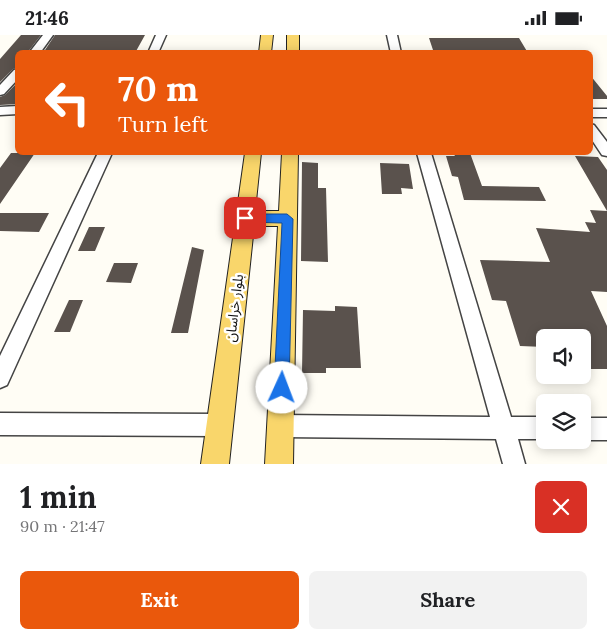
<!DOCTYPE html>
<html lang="en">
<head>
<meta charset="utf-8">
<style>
  body { margin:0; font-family:Lora,"Noto Sans Arabic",serif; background:#f2f2f2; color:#202124; height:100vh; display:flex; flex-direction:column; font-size:19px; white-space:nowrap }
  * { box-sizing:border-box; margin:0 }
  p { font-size:16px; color:#757577 }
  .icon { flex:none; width:28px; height:28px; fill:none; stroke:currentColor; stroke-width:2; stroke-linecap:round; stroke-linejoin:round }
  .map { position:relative; height:429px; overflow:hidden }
  .drawer { display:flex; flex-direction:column; background:#fff; flex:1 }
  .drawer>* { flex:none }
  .hud { position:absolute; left:15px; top:15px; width:578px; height:105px; border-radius:8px; box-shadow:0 2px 12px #0003; background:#ea580c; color:#fff; overflow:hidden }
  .tools { position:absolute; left:536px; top:294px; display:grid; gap:10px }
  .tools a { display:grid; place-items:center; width:55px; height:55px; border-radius:8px; background:#fff; box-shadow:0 2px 12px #0003; font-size:25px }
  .pin { position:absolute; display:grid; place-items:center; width:42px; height:42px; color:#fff; margin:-21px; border-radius:10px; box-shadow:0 2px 8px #0006 }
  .me { position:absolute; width:55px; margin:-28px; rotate:2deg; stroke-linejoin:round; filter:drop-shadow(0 0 4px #0008) }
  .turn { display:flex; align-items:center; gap:18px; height:105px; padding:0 20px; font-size:22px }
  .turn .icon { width:65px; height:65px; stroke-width:2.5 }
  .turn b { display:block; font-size:35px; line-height:42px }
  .round { display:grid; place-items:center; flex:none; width:52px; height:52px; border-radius:8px; background:#f2f2f2 }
  .summary { display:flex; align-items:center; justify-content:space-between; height:85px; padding:0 20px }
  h1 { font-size:30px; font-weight:800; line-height:38px }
  .button { display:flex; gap:10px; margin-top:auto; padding:10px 20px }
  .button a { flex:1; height:58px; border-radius:8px; background:#ea580c; color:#fff; font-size:20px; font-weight:800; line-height:58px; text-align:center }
  .button a+a { background:#f2f2f2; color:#202124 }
  .status { display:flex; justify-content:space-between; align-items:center; height:35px; padding:0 25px; background:#fff; direction:ltr }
  .status svg { height:14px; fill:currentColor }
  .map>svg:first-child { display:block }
</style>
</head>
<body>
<div class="status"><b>21:46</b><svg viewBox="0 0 49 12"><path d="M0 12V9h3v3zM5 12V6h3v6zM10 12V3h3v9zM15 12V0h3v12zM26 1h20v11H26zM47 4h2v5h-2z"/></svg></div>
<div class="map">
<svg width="607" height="429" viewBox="0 0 607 429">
  <rect width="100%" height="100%" fill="#fffdf5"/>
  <path fill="#5a524d" d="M21 0H41L27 18H18V32L13 34 0 47V24Z
    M55 0H145L135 18H43Z
    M429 3H519L528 18H434Z
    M590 40 607 61V64H590Z
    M18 47V69L0 70V62L5 60Z
    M11 118H35L0 169V133Z
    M453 118H470L482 151 539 152 546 166 464 165 458 142 452 141 446 121H455Z
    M575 121 598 122 607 135V257L591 256 607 291V334H590L582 315V302H545V312L520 311 506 266 492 265 480 225 550 227 536 193 590 197 585 187 596 188 590 175 607 176Z
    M302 127 318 128V153H326L328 227 301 226Z
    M380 128 409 129 413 154 401 153 402 159H382Z
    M0 178H49L39 197 0 196Z
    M89 192H105L95 216H78Z
    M192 212 204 215 188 298H171Z
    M114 228H138L131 248 106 247Z
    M69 265H83L70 297H54Z
    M335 271 357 272 361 333H326V338H302L303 275 335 276Z"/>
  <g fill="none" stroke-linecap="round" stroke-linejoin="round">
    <g stroke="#444" stroke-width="3">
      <path id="minor" d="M43 0H53L40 18H29Z
        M156 0H166L158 18H148Z
        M387 0H397L401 18H391Z
        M18 34V44L4 59 0 60V50L14 35Z
        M18 71V79L0 80V72Z
        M590 74H607V82H590Z
        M590 89 594 90 607 107V121L602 120 590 102Z
        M98 118H112L7 350 0 353V321Z
        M417 118H431L511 382H545V404H518L525 429H503L496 404 280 402 272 399 269 391 272 383 280 380 490 382Z
        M0 378 220 379 228 382 231 390 228 398 220 401 0 400Z
        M582 383H607V405H582Z"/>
    </g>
    <g stroke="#222" stroke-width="2">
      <path id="major" d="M261 0H273L271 18H259Z
        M287 0H299V18H287Z
        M245 118H261L255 176H279L282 118H298L293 429H265L278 191H254L229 429H201Z"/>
    </g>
    <use href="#minor" fill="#fff" fill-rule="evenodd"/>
    <use href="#major" fill="#f9d66b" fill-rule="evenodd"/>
  </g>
  <path fill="#1a73e8" stroke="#114b97" d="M245 179H287L293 184 289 353 287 358 282 360 277 358 274 353 282 188 245 187 240 183Z"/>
  <g text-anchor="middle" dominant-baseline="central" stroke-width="5" stroke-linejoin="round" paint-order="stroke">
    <g font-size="14" fill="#111" stroke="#fff">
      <text transform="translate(234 273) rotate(-83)">بلوار خراسان</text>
    </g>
  </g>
</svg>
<div class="tools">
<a><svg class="icon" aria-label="sound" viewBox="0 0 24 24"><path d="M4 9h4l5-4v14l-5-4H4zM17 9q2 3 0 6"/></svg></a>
<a><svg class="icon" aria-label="layers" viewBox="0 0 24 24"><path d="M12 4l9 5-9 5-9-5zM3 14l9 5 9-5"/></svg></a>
</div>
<div class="pin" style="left:245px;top:183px;background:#d93025"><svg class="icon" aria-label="arrive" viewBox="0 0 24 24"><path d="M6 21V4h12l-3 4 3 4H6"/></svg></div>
<svg class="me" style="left:282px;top:353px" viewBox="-20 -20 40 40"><circle r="19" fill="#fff"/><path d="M0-13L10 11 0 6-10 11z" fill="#1a73e8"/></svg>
<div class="hud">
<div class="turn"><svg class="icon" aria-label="left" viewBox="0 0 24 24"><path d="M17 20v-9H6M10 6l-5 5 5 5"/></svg><div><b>70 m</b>Turn left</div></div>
</div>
</div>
<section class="drawer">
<div class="summary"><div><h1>1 min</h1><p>90 m · 21:47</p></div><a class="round" style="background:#d93025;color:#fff"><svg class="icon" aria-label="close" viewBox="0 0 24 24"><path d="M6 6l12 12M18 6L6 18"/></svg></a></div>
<div class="button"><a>Exit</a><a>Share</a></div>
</section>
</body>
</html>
